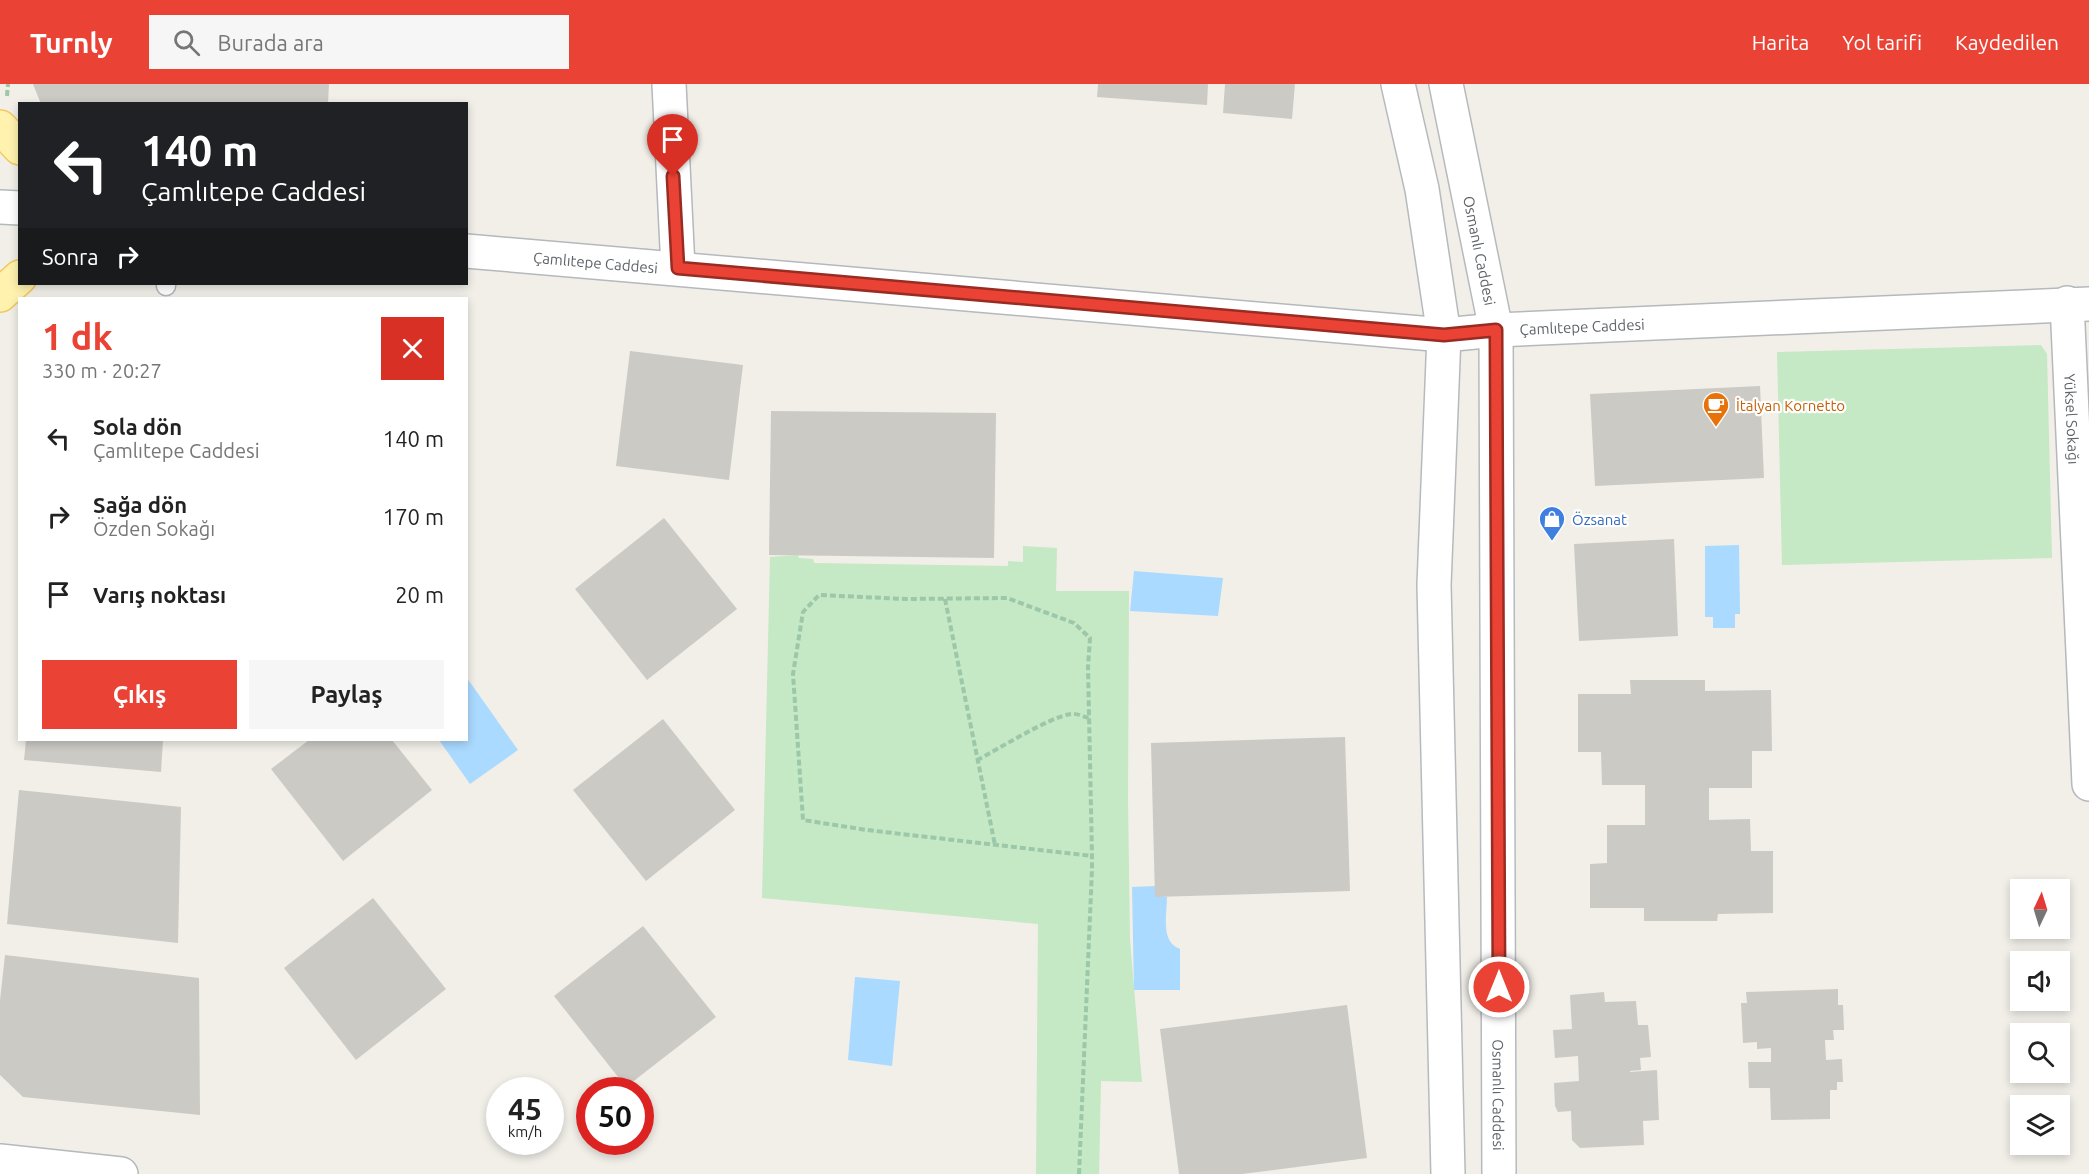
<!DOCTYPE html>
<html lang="tr">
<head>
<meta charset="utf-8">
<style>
  body { margin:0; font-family:Ubuntu,sans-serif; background:#f6f6f6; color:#222; height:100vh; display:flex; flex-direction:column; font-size:22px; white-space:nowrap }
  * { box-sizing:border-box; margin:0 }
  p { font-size:20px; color:#767676 }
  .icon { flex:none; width:33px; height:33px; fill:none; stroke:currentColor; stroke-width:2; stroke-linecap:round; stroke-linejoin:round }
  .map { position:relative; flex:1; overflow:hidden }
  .panel { position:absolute; left:18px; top:213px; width:450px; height:444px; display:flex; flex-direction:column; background:#fff; border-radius:0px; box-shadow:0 3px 9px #0003 }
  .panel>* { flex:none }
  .guide { position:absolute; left:18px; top:18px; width:450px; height:183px; border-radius:0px; box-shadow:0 3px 9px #0003; background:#202124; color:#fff; overflow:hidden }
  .needle { width:39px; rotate:4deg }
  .controls { position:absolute; left:2010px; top:795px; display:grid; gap:12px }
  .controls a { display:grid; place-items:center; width:60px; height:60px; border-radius:0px; background:#fff; box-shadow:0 3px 9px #0003; font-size:30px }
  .speed { position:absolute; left:486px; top:993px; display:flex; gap:12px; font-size:30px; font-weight:700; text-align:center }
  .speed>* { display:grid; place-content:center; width:78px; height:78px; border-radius:50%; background:#fff; box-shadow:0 3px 9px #0003; line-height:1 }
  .speed small { font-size:15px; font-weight:400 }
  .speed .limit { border:9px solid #d22; background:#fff; color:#111 }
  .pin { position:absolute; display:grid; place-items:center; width:51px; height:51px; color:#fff; margin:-62px -26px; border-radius:50% 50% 50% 0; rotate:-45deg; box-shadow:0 0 6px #0007 }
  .pin .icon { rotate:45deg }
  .me { position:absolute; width:66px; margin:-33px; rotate:0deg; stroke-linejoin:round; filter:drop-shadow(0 0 4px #0008) }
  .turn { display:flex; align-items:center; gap:21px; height:126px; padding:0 24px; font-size:27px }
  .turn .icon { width:78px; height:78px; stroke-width:2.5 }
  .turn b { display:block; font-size:42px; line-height:51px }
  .then { display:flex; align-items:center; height:57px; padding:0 24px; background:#0003; gap:12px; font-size:22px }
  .round { display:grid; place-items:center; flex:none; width:63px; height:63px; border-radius:0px; background:#f6f6f6 }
  .headline { display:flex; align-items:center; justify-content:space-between; height:102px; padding:0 24px }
  h1 { font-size:36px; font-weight:700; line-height:45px; color:#ea4335 }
  .action { display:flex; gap:12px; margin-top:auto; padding:12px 24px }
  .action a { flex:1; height:69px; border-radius:0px; background:#ea4335; color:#fff; font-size:24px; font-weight:700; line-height:69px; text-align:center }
  .action a+a { background:#f6f6f6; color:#222 }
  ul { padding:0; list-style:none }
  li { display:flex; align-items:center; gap:18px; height:78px; padding:0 24px }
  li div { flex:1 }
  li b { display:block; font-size:22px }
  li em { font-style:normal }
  header { display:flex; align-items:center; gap:36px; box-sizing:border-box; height:84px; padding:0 30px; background:#ea4335; color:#fff }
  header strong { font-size:28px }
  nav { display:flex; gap:33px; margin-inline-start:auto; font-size:21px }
  .search { width:420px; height:54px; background:#f6f6f6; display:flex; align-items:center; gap:15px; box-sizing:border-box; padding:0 21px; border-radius:0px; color:#767676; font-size:22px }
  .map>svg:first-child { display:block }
</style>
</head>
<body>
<header>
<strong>Turnly</strong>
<div class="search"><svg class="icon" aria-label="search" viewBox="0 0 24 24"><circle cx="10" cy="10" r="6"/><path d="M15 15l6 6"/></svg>Burada ara</div>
<nav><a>Harita</a><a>Yol tarifi</a><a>Kaydedilen</a></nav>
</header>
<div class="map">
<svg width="2089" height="1090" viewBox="0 0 2089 1090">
  <rect width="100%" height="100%" fill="#f1efe8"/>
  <path fill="#c5e8c5" d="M2041 261 2047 270 2052 474 1782 481 1777 268Z
    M1023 462 1057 464 1056 507H1129L1128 716 1130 856 1142 998 1101 997 1099 1090H1036L1038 840 762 814 770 473 798 471 799 474 813 475 814 479 1008 482V477L1023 478Z"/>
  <path fill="#aadaff" d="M1739 461 1740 530H1735V544H1713V533H1705V462Z
    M1134 487 1223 494 1218 532 1130 527Z
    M467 594 518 666 470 700 439 656H466Z
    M1155 802V812L1167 813C1167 830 1160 858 1180 865V906H1134L1132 803Z
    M855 893 900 897 892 982 848 976Z"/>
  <path fill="#cccac5" d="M33 0H329L328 20H41Z
    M1098 0H1208L1207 21 1097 13Z
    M1225 0H1295L1292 35 1223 29Z
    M630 267 743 281 729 396 616 382Z
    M1760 302 1764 394 1595 402 1590 310Z
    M771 327 996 329 994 474 769 471Z
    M664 434 737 525 647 596 575 505Z
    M1674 455 1678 552 1579 557 1574 460Z
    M1630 596H1705V607L1771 606 1772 667H1752V704H1709V736L1750 735 1751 767H1773V829L1718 830 1717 837H1644V824H1590V780L1607 779V741H1645V701H1602L1601 668H1578V610H1631Z
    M663 635 735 726 646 797 573 706Z
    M1345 653 1350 807 1155 813 1151 659Z
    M26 656H163L161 688 24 676Z
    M309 656H392L432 706 343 777 271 685Z
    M19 706 181 723 178 859 7 840Z
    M373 814 446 905 356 976 284 884Z
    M643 842 716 933 626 1003 554 912Z
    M5 871 199 894 200 1031 23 1013 0 991V916Z
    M1838 905V921H1843L1844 946H1833L1834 956H1825L1826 976 1842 975 1843 998H1837V1006H1830V1035L1771 1036 1770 1004H1749L1748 978H1771V964L1757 965V958L1743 959 1741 919H1747L1746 908Z
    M1604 908 1605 918 1636 917 1638 941H1648L1651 973 1640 974 1641 986 1630 987V988L1657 986 1659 1036 1643 1037 1644 1061 1580 1064 1572 1056 1571 1027 1558 1028 1555 1022 1554 999 1579 997 1578 972 1555 974 1553 946 1572 945 1570 911Z
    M1347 921 1367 1074 1242 1090H1179L1160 945Z"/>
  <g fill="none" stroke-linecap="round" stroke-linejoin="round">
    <g stroke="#b5b8bc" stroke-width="21">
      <path id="service" d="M166 200V202"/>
    </g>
    <g stroke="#b5b8bc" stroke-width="36">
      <g id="minor">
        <path d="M669 0 678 184"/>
        <path id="s1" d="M2067 219 2089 700"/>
      </g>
    </g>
    <g stroke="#b5b8bc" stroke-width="36">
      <g id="tertiary">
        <path d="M0 123 20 124"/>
        <path id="s2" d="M466 167 1444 251 1496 246 2089 220"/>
        <path d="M0 1077 121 1090"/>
      </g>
    </g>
    <g stroke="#b6babf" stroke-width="36">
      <g id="secondary">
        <path d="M1398 0 1422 105 1444 251 1434 501 1448 1090"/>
        <path id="s3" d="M1446 0 1496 246 1499 1090"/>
      </g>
    </g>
    <g stroke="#f2c960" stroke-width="36">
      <path id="primary" d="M0 43 20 64
        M0 211 20 193"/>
    </g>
    <path stroke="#9cc7a9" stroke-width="4" stroke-dasharray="6 3" stroke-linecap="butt" d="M7 12 8 0
      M945 515 995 761
      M977 676C999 665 1049 633 1071 630 1077 629 1084 633 1089 634
      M1079 1090 1092 785V772L1088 583 1090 554 1074 539 1007 514 906 515 819 511 803 528 793 590 803 736 867 746 1092 772"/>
    <use href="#service" stroke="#fff" stroke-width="18"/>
    <use href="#minor" stroke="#fff" stroke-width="33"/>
    <use href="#tertiary" stroke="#fff" stroke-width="33"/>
    <use href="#secondary" stroke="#fff" stroke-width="33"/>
    <use href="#primary" stroke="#fff2af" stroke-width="33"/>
  </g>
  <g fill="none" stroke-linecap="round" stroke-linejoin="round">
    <g stroke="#982c22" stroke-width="15">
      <path id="route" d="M673 92 678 184 1444 251 1496 246 1499 903"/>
    </g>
    <use href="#route" stroke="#ea4335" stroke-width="10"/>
  </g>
  <defs>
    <g id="cafe-pin" transform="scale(1.35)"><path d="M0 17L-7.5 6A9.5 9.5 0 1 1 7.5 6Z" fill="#e8710a" stroke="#fff"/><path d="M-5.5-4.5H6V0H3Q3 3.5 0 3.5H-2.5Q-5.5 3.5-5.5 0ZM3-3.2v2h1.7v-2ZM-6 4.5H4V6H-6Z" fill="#fff"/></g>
    <g id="shop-pin" transform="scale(1.35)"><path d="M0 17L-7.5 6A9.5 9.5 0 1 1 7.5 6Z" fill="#3f7fe0" stroke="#fff"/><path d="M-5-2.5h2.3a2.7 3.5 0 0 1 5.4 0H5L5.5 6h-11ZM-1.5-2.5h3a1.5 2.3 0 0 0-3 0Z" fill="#fff"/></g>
  </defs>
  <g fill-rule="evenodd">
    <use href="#cafe-pin" x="1716" y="321"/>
    <use href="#shop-pin" x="1552" y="435"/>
  </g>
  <g text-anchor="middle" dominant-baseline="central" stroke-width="4.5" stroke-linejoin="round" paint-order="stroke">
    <g font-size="15" fill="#5f6368" stroke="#fff">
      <text stroke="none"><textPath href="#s3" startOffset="170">Osmanlı Caddesi</textPath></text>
      <text stroke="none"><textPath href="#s2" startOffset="130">Çamlıtepe Caddesi</textPath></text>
      <text stroke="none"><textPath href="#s2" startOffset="1120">Çamlıtepe Caddesi</textPath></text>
      <text stroke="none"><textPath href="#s1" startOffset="116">Yüksel Sokağı</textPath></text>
      <text stroke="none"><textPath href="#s3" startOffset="1016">Osmanlı Caddesi</textPath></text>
    </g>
    <g font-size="15" fill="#c56008" stroke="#fff" text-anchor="start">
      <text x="1736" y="321">İtalyan Kornetto</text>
    </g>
    <g font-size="15" fill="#366cbe" stroke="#fff" text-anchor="start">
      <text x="1572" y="435">Özsanat</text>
    </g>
  </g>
</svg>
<div class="controls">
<a><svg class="needle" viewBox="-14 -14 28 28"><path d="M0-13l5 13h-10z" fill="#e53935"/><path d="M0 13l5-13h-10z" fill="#767676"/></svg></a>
<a><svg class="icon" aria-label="sound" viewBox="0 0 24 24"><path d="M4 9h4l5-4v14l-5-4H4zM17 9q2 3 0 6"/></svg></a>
<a><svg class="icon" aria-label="search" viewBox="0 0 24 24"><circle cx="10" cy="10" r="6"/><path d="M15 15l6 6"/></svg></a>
<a><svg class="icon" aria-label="layers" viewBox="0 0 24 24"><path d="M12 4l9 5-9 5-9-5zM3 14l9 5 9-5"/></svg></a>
</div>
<div class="speed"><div>45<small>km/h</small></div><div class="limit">50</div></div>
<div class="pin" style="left:673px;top:92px;background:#d93025"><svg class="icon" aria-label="arrive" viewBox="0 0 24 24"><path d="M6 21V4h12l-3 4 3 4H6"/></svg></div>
<svg class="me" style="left:1499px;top:903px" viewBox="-20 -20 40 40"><circle r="17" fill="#ea4335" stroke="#fff" stroke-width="3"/><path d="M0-11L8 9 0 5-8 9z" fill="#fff"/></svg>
<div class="guide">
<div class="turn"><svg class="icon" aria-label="left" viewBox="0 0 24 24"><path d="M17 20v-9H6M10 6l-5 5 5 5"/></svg><div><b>140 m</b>Çamlıtepe Caddesi</div></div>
<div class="then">Sonra<svg class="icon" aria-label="right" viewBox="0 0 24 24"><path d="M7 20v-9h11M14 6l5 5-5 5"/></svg></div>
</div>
<section class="panel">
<div class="headline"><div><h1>1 dk</h1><p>330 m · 20:27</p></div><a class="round" style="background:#d93025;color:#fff"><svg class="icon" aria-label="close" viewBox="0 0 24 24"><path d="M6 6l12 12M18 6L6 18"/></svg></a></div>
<ul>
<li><svg class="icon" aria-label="left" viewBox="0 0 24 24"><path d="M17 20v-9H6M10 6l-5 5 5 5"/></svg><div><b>Sola dön</b><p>Çamlıtepe Caddesi</p></div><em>140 m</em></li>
<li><svg class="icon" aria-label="right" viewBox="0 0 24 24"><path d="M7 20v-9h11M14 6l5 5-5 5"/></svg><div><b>Sağa dön</b><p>Özden Sokağı</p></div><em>170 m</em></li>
<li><svg class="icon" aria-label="arrive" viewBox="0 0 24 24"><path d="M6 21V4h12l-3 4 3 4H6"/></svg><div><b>Varış noktası</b></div><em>20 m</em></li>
</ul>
<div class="action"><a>Çıkış</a><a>Paylaş</a></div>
</section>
</div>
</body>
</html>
